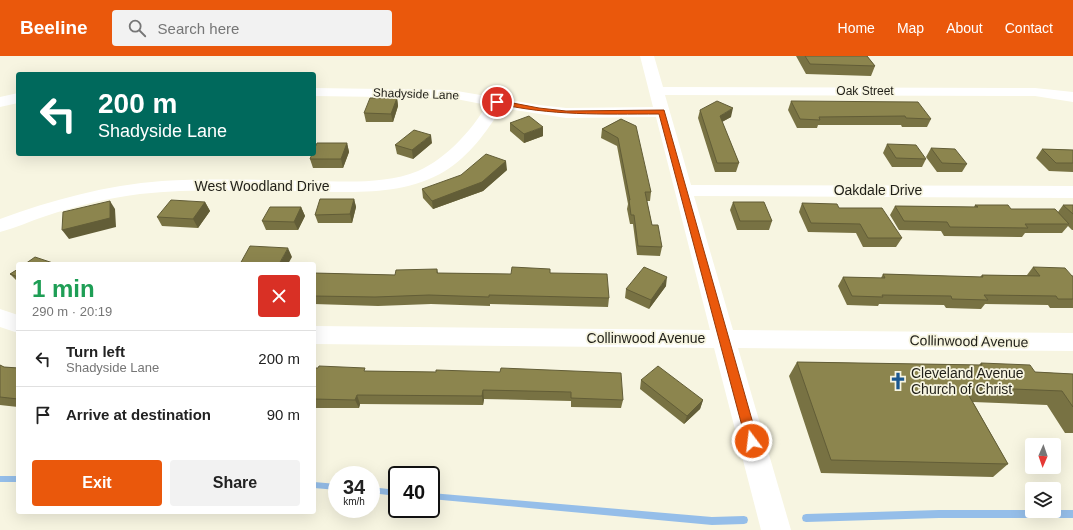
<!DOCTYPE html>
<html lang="en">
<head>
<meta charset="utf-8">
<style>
  body { margin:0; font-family:Arial,sans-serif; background:#f2f2f2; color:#222; height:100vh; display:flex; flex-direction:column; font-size:15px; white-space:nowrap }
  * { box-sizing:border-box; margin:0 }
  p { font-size:13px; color:#767676 }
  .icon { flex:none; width:22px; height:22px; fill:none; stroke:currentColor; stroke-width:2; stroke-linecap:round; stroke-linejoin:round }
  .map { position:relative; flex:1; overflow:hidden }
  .drawer { position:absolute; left:16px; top:206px; width:300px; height:252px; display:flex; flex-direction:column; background:#fff; border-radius:4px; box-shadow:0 4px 16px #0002 }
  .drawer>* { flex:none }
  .banner { position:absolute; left:16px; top:16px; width:300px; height:84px; border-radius:4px; box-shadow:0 4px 16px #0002; background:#00695c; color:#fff; overflow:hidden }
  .needle { width:26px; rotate:182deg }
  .fabs { position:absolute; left:1025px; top:382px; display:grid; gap:8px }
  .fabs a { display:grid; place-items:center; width:36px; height:36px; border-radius:4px; background:#fff; box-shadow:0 4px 16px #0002; font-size:20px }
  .speed { position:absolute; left:328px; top:410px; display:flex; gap:8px; font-size:20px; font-weight:700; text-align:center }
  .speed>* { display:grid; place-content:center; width:52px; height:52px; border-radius:50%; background:#fff; box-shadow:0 4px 16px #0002; line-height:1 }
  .speed small { font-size:10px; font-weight:400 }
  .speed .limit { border:2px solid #111; border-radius:6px; background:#fff; color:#111 }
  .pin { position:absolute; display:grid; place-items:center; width:34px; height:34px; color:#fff; margin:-17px; border:2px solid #fff; border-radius:50%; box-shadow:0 1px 4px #0007 }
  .me { position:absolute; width:44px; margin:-22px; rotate:345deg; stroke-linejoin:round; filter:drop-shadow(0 0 3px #0008) }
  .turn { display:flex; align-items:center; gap:14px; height:84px; padding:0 16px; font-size:18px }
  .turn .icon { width:52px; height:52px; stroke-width:2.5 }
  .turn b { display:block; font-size:28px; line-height:34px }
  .round { display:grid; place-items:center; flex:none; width:42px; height:42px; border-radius:4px; background:#f2f2f2 }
  .overview { display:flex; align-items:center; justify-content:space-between; height:68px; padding:0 16px }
  h1 { font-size:24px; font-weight:700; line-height:30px; color:#1e9e55 }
  .button { display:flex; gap:8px; margin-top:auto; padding:8px 16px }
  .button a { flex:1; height:46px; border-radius:4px; background:#ea580c; color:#fff; font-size:16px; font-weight:700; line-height:46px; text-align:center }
  .button a+a { background:#f2f2f2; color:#222 }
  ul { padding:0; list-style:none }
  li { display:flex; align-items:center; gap:12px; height:56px; padding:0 16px; border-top:1px solid #e0e0e0 }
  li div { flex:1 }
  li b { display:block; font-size:15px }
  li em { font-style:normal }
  header { display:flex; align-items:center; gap:24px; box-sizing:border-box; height:56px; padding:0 20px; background:#ea580c; color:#fff }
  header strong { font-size:19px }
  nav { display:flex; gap:22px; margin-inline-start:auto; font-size:14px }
  .search { width:280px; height:36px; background:#f2f2f2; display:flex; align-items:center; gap:10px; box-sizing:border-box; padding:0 14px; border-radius:4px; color:#767676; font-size:15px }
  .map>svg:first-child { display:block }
</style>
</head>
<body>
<header>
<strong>Beeline</strong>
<div class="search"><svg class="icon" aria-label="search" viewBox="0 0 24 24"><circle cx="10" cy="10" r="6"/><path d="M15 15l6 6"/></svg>Search here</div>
<nav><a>Home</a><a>Map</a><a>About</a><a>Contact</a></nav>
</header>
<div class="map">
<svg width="1073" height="474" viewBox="0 0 1073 474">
  <rect width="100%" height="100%" fill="#f7f5e1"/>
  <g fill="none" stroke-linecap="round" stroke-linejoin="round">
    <path fill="#95bee9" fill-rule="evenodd" d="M0 420H18V426H0Z
      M314 426 337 428V434L314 432Z
      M371 431 397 434V440L371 437Z
      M431 437 712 461 744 460 747 461 748 464 747 467 744 468 712 469 431 443Z
      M939 454H1073V462H939L806 466 803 465 802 462 803 459 806 458Z"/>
    <path fill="#fff" fill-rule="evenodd" d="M640 0H654L663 31 1035 32 1073 36V46L1035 40 665 39 691 129 1073 130V142L694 140 733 274 1073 277V295L738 292 791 474H761L714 292 314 288V270L710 274 656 61 566 62 501 52C488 75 468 101 445 115 402 141 348 136 300 135 247 135 193 132 140 138 108 142 76 150 46 160 30 165 16 172 0 176V163C52 144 106 129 162 125 210 122 259 124 307 125 343 125 384 129 418 115 447 102 470 76 487 49L451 42 314 40V32L451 34 539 49 566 52 653 51Z
      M18 37V47L0 51V41Z
      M0 253 18 259V277L0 271Z"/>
  </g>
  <path fill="#787243" d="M796 0H867L875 10 871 20 806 18Z
    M397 42 398 50 393 66H366L364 57Z
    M791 45 931 63 927 71H902L901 69H818L817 72H797L788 54Z
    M700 54 731 61 722 66 739 107 736 116H715L698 62Z
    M621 63 651 136 650 145H647L652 169 662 191 660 200 637 199 633 168H630L627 153 628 148 617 90 601 82 602 73Z
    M510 67 543 80 524 87 510 75Z
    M347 87 349 96 343 112H313L310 103Z
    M432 87 413 103 397 98 395 89Z
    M887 88 926 103 922 111H892L883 97Z
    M931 92 967 108 962 116H937L926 101Z
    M1042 93 1073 94V116L1049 115 1036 102Z
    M507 114 483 135 433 153 423 142 422 133Z
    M354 143 356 151 352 167H318L315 159Z
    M205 146 210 155 198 172 162 170 157 161Z
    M733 146 772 165 769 174H737L730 154Z
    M802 147 839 152 902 182 896 191H863L856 177 808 176 799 156Z
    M975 149 1011 153 1058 156 1063 149H1073V174H1072L1068 170 1062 177H1025L1022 181 944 180 941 175 899 174 890 159 895 150 974 151Z
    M301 151 305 160 298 174H266L262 165Z
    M1033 211 1073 220V252H1050L1048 249 985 248 981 253 946 252 944 249 879 248 878 250 847 249 838 230 843 221 881 222 883 218 980 221 982 219H1027Z
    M18 213V226L10 218Z
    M437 213 438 217 511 218 550 217 609 242 608 251 490 248V250L431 248 378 250 314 248V217L395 219Z
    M666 230 649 253 625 242 626 233Z
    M797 306 979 309 981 307 1035 316 1073 318V377H1065L1047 349 973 346 1008 408 993 421 821 417 789 320Z
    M0 309 4 311 18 312V351L0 349Z
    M314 312 366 315 436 316 623 344 621 352 571 351V345L484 343 483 349 360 348 359 352H314Z
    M641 324 703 344 700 353 684 368 640 333Z"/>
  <path fill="#625d37" d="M397 42 398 50 393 66 391 58Z
    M733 52 731 61 718 68 720 60Z
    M543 71V80L524 87V78Z
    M431 79 432 87 413 103 412 94Z
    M347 87 349 96 343 112 341 103Z
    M506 105 507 114 483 135 433 153 432 145Z
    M354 143 356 151 352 167 350 158Z
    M110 145 115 153 116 171 69 183 62 174Z
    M205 146 210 155 198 172 193 163Z
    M301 151 305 160 298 174 294 166Z
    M288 192 292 201 288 208H279Z
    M667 221 666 230 649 253 651 244Z
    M483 334 484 343 483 349 482 340Z
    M357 339 360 348 359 352 355 344Z
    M703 344 700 353 684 368 687 360Z"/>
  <path fill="#8c854e" stroke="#625d37" d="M805 0H867L875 10 810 8Z
    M370 42H397L391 58 364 57Z
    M717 45 733 52 720 60 739 107H717L700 54Z
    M791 45 918 46 931 63 906 62 905 60 819 61 820 64 800 63Z
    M529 60 543 71 524 78 510 67Z
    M621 63 636 70 651 136H645L652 169H658L662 191 638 190 634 159H631L629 144H630L618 82 602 73Z
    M414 74 431 79 412 94 395 89Z
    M317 87H347L341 103H310L312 98H314V94Z
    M887 88 916 89 926 103 896 102Z
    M931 92 955 93 967 108 942 107Z
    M1042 93 1073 94V107H1056Z
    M486 98 506 105 482 126 432 145 422 133 461 119Z
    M320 143H354L350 158 315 159Z
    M171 144 205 146 193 163 157 161Z
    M110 145V162L62 174 63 156Z
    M733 146H764L772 165H740Z
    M802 147 837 148 839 152H882L902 182H868L860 168 811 167Z
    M975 149H1008L1011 153H1055L1069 168H1025L1028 172 950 171 947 166 904 165 895 150 978 151Z
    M1063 149H1073V158Z
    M270 151H301L294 166 262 165Z
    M250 190 288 192 279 208H240Z
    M35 201 56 208H25Z
    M512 211 550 213V217L607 218 609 242 489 239V241L429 239 375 241 314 240V217L395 219 396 214 437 213V217L511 218Z
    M644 211 667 221 651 244 626 233Z
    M1033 211 1065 212 1072 220H1073V243H1058L1056 240 984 239 988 244 952 243 951 240 882 239 883 241 852 240 843 221 885 222 883 218 983 221 982 219 1040 220Z
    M18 213V221L10 218Z
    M797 306 982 309 981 307 1030 309 1035 316 1073 318V351L1062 335 964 331 1008 408 831 404Z
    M0 309 4 311 18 312V343L0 341Z
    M319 310 365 312 364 315 436 316V314L500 316 501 312 621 317 623 344 571 342V336L483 334 482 340 357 339 355 344 314 343V312H318Z
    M658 310 703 344 687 360 641 324Z"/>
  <path fill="#ea580c" stroke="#983908" d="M497 44 539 52 566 55 664 54 758 385 756 389 752 390 748 389 746 385 659 58C602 58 551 60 495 47L494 46Z"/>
  <defs>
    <g id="church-bare" transform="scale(1.38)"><path d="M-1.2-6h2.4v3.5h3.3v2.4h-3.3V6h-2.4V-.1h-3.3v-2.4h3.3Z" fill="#1c588f" stroke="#f7f5e1" stroke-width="2.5" paint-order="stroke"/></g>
  </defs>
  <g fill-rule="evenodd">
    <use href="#church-bare" x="898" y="325"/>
  </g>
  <g text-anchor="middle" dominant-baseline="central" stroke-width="3.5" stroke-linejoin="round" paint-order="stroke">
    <g font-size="12" fill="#201f18" stroke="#f7f5e1">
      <text x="865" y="35">Oak Street</text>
      <text transform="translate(416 38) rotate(2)">Shadyside Lane</text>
    </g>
    <g font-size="14" fill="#201f18" stroke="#f7f5e1">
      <text x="262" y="130">West Woodland Drive</text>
      <text x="878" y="134">Oakdale Drive</text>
      <text x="646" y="282">Collinwood Avenue</text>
      <text transform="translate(969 285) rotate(1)">Collinwood Avenue</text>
    </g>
    <g font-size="14" fill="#201f18" stroke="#f7f5e1" text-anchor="start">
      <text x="911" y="317">Cleveland Avenue<tspan x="911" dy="16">Church of Christ</tspan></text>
    </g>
  </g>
</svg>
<div class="fabs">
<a><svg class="needle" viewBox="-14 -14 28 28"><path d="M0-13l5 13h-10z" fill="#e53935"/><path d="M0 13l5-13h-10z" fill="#767676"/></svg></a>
<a><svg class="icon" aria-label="layers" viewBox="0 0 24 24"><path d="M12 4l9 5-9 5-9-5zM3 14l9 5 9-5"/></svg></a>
</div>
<div class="speed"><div>34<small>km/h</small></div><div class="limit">40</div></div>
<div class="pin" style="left:497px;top:46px;background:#d93025"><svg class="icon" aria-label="arrive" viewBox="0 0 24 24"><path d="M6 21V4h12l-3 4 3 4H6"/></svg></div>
<svg class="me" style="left:752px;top:385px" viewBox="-20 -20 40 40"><circle r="17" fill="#ea580c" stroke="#fff" stroke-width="3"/><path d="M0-11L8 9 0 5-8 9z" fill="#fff"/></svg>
<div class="banner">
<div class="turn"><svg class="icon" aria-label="left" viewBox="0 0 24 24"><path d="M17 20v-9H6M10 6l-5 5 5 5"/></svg><div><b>200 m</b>Shadyside Lane</div></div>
</div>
<section class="drawer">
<div class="overview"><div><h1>1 min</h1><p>290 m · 20:19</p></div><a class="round" style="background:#d93025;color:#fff"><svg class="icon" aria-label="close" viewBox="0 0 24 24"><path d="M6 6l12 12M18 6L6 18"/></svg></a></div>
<ul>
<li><svg class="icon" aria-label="left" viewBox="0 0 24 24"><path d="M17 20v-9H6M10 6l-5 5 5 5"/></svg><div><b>Turn left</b><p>Shadyside Lane</p></div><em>200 m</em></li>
<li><svg class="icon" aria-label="arrive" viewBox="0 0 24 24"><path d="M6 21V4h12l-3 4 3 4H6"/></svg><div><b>Arrive at destination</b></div><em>90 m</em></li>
</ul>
<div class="button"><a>Exit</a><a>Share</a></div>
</section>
</div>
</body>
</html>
